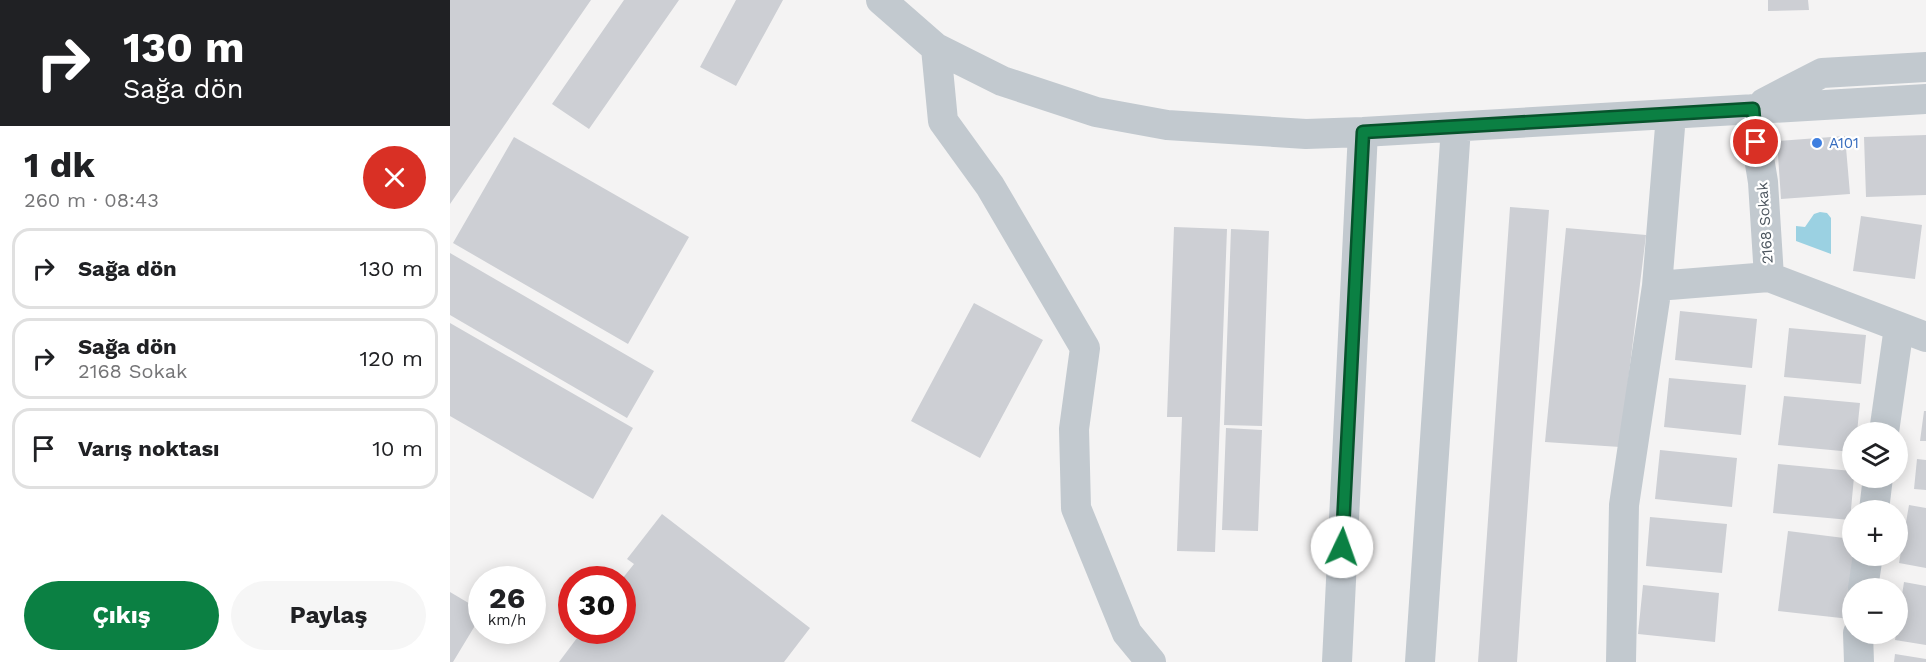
<!DOCTYPE html>
<html lang="tr">
<head>
<meta charset="utf-8">
<style>
  body { margin:0; font-family:"Work Sans",sans-serif; background:#f6f6f6; color:#202124; height:100vh; display:flex; flex-direction:column; font-size:22px; white-space:nowrap }
  * { box-sizing:border-box; margin:0 }
  p { font-size:20px; color:#757577 }
  .icon { flex:none; width:33px; height:33px; fill:none; stroke:currentColor; stroke-width:2; stroke-linecap:round; stroke-linejoin:round }
  .map { position:relative; flex:1; overflow:hidden }
  .details { display:flex; flex-direction:column; background:#fff; width:450px }
  .details>* { flex:none }
  .guide { background:#202124; color:#fff; overflow:hidden }
  .fabs { position:absolute; left:1392px; top:422px; display:grid; gap:12px }
  .fabs a { display:grid; place-items:center; width:66px; height:66px; border-radius:50%; background:#fff; box-shadow:0 3px 15px #0003; font-size:30px }
  .speed { position:absolute; left:18px; top:566px; display:flex; gap:12px; font-size:30px; font-weight:700; text-align:center }
  .speed>* { display:grid; place-content:center; width:78px; height:78px; border-radius:50%; background:#fff; box-shadow:0 3px 15px #0003; line-height:1 }
  .speed small { font-size:15px; font-weight:400 }
  .speed .limit { border:9px solid #d22; background:#fff; color:#111 }
  .pin { position:absolute; display:grid; place-items:center; width:51px; height:51px; color:#fff; margin:-26px; border:3px solid #fff; border-radius:50%; box-shadow:0 2px 6px #0007 }
  .me { position:absolute; width:66px; margin:-33px; rotate:3deg; stroke-linejoin:round; filter:drop-shadow(0 0 4px #0008) }
  .turn { display:flex; align-items:center; gap:21px; height:126px; padding:0 24px; font-size:27px }
  .turn .icon { width:78px; height:78px; stroke-width:2.5 }
  .turn b { display:block; font-size:42px; line-height:51px }
  .round { display:grid; place-items:center; flex:none; width:63px; height:63px; border-radius:32px; background:#f6f6f6 }
  .summary { display:flex; align-items:center; justify-content:space-between; height:102px; padding:0 24px }
  h1 { font-size:36px; font-weight:700; line-height:45px }
  .primary-button { display:flex; gap:12px; margin-top:auto; padding:12px 24px }
  .primary-button a { flex:1; height:69px; border-radius:36px; background:#0b8043; color:#fff; font-size:24px; font-weight:700; line-height:69px; text-align:center }
  .primary-button a+a { background:#f6f6f6; color:#202124 }
  ul { padding:0; list-style:none }
  li { display:flex; align-items:center; gap:18px; height:81px; margin:0 12px 9px; padding:0 12px; border:3px solid #e0e0e0; border-radius:18px }
  li div { flex:1 }
  li b { display:block; font-size:22px }
  li em { font-style:normal }
  main { display:flex; flex:1; min-height:0 }
  .map>svg:first-child { display:block }
</style>
</head>
<body>
<main>
<section class="details">
<div class="guide">
<div class="turn"><svg class="icon" aria-label="right" viewBox="0 0 24 24"><path d="M7 20v-9h11M14 6l5 5-5 5"/></svg><div><b>130 m</b>Sağa dön</div></div>
</div>
<div class="summary"><div><h1>1 dk</h1><p>260 m · 08:43</p></div><a class="round" style="background:#d93025;color:#fff"><svg class="icon" aria-label="close" viewBox="0 0 24 24"><path d="M6 6l12 12M18 6L6 18"/></svg></a></div>
<ul>
<li><svg class="icon" aria-label="right" viewBox="0 0 24 24"><path d="M7 20v-9h11M14 6l5 5-5 5"/></svg><div><b>Sağa dön</b></div><em>130 m</em></li>
<li><svg class="icon" aria-label="right" viewBox="0 0 24 24"><path d="M7 20v-9h11M14 6l5 5-5 5"/></svg><div><b>Sağa dön</b><p>2168 Sokak</p></div><em>120 m</em></li>
<li><svg class="icon" aria-label="arrive" viewBox="0 0 24 24"><path d="M6 21V4h12l-3 4 3 4H6"/></svg><div><b>Varış noktası</b></div><em>10 m</em></li>
</ul>
<div class="primary-button"><a>Çıkış</a><a>Paylaş</a></div>
</section>
<div class="map">
<svg width="1476" height="662" viewBox="0 0 1476 662">
  <rect width="100%" height="100%" fill="#f4f3f3"/>
  <path fill="#9bd1e2" d="M1370 212 1377 213 1381 218V254L1346 241V226L1355 227 1364 214Z"/>
  <path fill="#cdcfd4" d="M0 0H141L0 204Z
    M174 0H229L139 129 102 104Z
    M286 0H333L286 86 250 67Z
    M1318 0H1358L1359 10 1318 11Z
    M1476 135V195L1416 197 1414 137Z
    M1395 136 1400 194 1331 199 1327 141Z
    M64 137 239 237 178 344 3 243Z
    M1060 207 1099 210 1075 543 1067 662H1028Z
    M1411 216 1472 225 1465 279 1403 271Z
    M724 227 777 229 765 552 727 551 732 417H717Z
    M1116 228 1196 235 1170 447 1095 442Z
    M781 229 819 231 812 426 774 425Z
    M0 253 204 371 177 418 0 315Z
    M524 303 593 340 530 458 461 421Z
    M1230 311 1307 319 1302 368 1225 360Z
    M0 323 183 428 143 499 0 416Z
    M1339 328 1416 335 1411 384 1334 377Z
    M1219 378 1296 385 1291 435 1214 427Z
    M1334 396 1410 403 1407 432H1402V452L1328 445Z
    M1474 411H1476V441H1470Z
    M776 428 812 430 808 531 772 530Z
    M1210 450 1287 458 1282 507 1205 499Z
    M1467 459 1476 460V490L1464 489Z
    M1328 464 1402 471 1404 477 1400 520 1323 513Z
    M1459 505 1476 508V568L1449 563Z
    M212 514 360 628 334 662H109L133 630H172V579L184 564 177 559Z
    M1200 517 1277 524 1272 573 1196 566Z
    M1338 531 1402 539V555H1407L1400 619 1328 611Z
    M1454 582 1476 586V645L1445 640Z
    M1193 585 1269 593 1265 642 1188 634Z
    M0 592 32 611V614L3 662H0Z
    M1445 654 1476 659V662H1444Z"/>
  <g fill="none" stroke-linecap="round" stroke-linejoin="round">
    <path stroke="#c2c9cf" stroke-width="30" d="M431 0 486 48 552 81 646 112 717 125 856 134 913 132 1476 99
      M486 48 493 121 540 186 635 348 624 429 626 508 677 633 701 662
      M1314 103 1372 73 1476 67
      M1303 109V121L1313 182 1319 277 1476 337
      M1207 286 1319 277
      M1434 432 1449 327
      M1424 510 1428 477
      M1413 588 1418 555
      M1408 633 1409 662
      M887 662 913 132
      M970 662 1006 127
      M1171 662 1174 505 1207 286 1221 115"/>
  </g>
  <g fill="none" stroke-linecap="round" stroke-linejoin="round">
    <g stroke="#07532c" stroke-width="15">
      <path id="route" d="M892 547 913 132 1303 109 1306 142"/>
    </g>
    <use href="#route" stroke="#0b8043" stroke-width="10"/>
  </g>
  <circle fill="#3f7fe0" stroke="#fff" stroke-width="2" cx="1367" cy="143" r="6"/>
  <g text-anchor="middle" dominant-baseline="central" stroke-width="4.5" stroke-linejoin="round" paint-order="stroke">
    <g font-size="15" fill="#366cbe" stroke="#fff" text-anchor="start">
      <text x="1379" y="143">A101</text>
    </g>
    <g font-size="15" fill="#4c555e" stroke="#fff">
      <text transform="translate(1315 223) rotate(-94)">2168 Sokak</text>
    </g>
  </g>
</svg>
<div class="fabs">
<a><svg class="icon" aria-label="layers" viewBox="0 0 24 24"><path d="M12 4l9 5-9 5-9-5zM3 14l9 5 9-5"/></svg></a>
<a>+</a>
<a>−</a>
</div>
<div class="speed"><div>26<small>km/h</small></div><div class="limit">30</div></div>
<div class="pin" style="left:1306px;top:142px;background:#d93025"><svg class="icon" aria-label="arrive" viewBox="0 0 24 24"><path d="M6 21V4h12l-3 4 3 4H6"/></svg></div>
<svg class="me" style="left:892px;top:547px" viewBox="-20 -20 40 40"><circle r="19" fill="#fff"/><path d="M0-13L10 11 0 6-10 11z" fill="#0b8043"/></svg>
</div>
</main>
</body>
</html>
